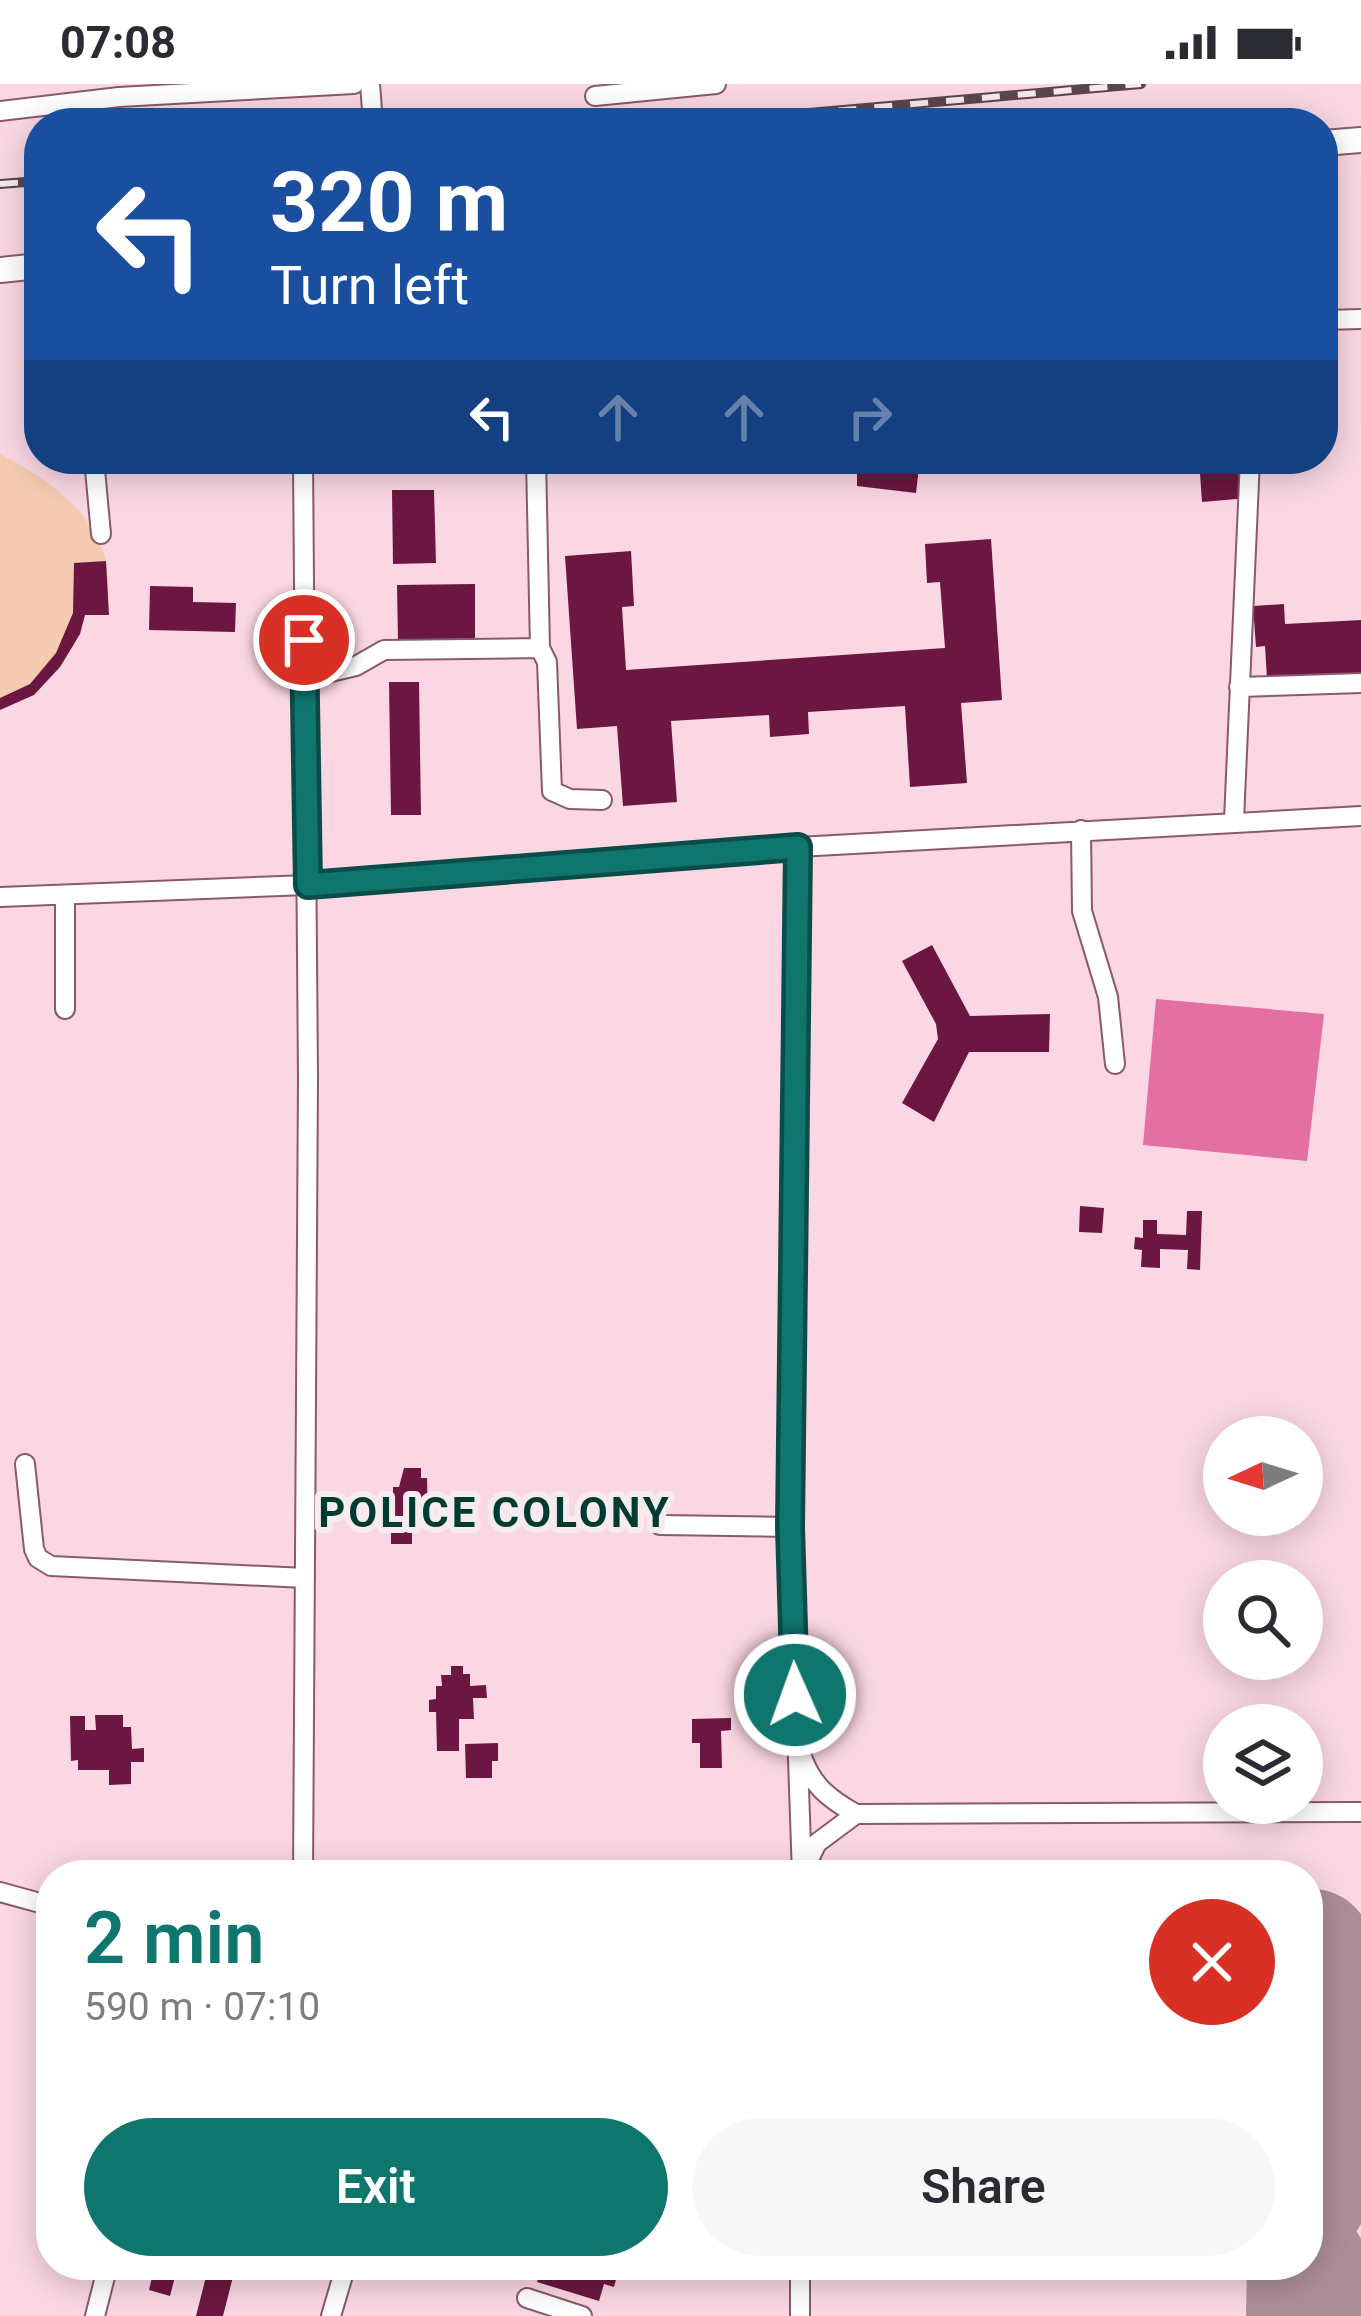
<!DOCTYPE html>
<html lang="en">
<head>
<meta charset="utf-8">
<style>
  body { margin:0; font-family:Roboto,sans-serif; background:#f7f7f7; color:#2b2b33; height:100vh; display:flex; flex-direction:column; font-size:45px; white-space:nowrap }
  * { box-sizing:border-box; margin:0 }
  p { font-size:39px; color:#7c7c81 }
  .icon { flex:none; width:66px; height:66px; fill:none; stroke:currentColor; stroke-width:2; stroke-linecap:round; stroke-linejoin:round }
  .map { position:relative; flex:1; overflow:hidden }
  .sheet { position:absolute; left:36px; top:1776px; width:1287px; height:420px; display:flex; flex-direction:column; background:#fff; border-radius:48px; box-shadow:0 6px 30px #0003 }
  .sheet>* { flex:none }
  .top-card { position:absolute; left:24px; top:24px; width:1314px; height:366px; border-radius:48px; box-shadow:0 6px 30px #0003; background:#1a4fa0; color:#fff; overflow:hidden }
  .needle { width:78px; rotate:266deg }
  .tools { position:absolute; left:1203px; top:1332px; display:grid; gap:24px }
  .tools a { display:grid; place-items:center; width:120px; height:120px; border-radius:50%; background:#fff; box-shadow:0 6px 30px #0003; font-size:60px }
  .pin { position:absolute; display:grid; place-items:center; width:102px; height:102px; color:#fff; margin:-51px; border:6px solid #fff; border-radius:50%; box-shadow:0 3px 12px #0007 }
  .me { position:absolute; width:132px; margin:-66px; rotate:358deg; stroke-linejoin:round; filter:drop-shadow(0 0 9px #0008) }
  .turn { display:flex; align-items:center; gap:42px; height:252px; padding:0 48px; font-size:54px }
  .turn .icon { width:156px; height:156px; stroke-width:2.5 }
  .turn b { display:block; font-size:84px; line-height:102px }
  .lanes { display:flex; align-items:center; height:114px; padding:0 48px; background:#0003; justify-content:center; gap:60px; direction:ltr }
  .lanes .off { opacity:.35 }
  .round { display:grid; place-items:center; flex:none; width:126px; height:126px; border-radius:63px; background:#f7f7f7 }
  .overview { display:flex; align-items:center; justify-content:space-between; height:204px; padding:0 48px }
  h1 { font-size:72px; font-weight:600; line-height:90px; color:#0f766e }
  .cta { display:flex; gap:24px; margin-top:auto; padding:24px 48px }
  .cta a { flex:1; height:138px; border-radius:72px; background:#0f766e; color:#fff; font-size:48px; font-weight:600; line-height:138px; text-align:center }
  .cta a+a { background:#f7f7f7; color:#2b2b33 }
  .status { display:flex; justify-content:space-between; align-items:center; height:84px; padding:0 60px; background:#fff; direction:ltr }
  .status svg { height:33px; fill:currentColor }
  .map>svg:first-child { display:block }
</style>
</head>
<body>
<div class="status"><b>07:08</b><svg viewBox="0 0 49 12"><path d="M0 12V9h3v3zM5 12V6h3v6zM10 12V3h3v9zM15 12V0h3v12zM26 1h20v11H26zM47 4h2v5h-2z"/></svg></div>
<div class="map">
<svg width="1361" height="2232" viewBox="0 0 1361 2232">
  <rect width="100%" height="100%" fill="#fad7e3"/>
  <path fill="#f4cbb0" d="M0 370C45 394 90 422 105 474 110 492 108 513 109 531H85C74 578 42 607 0 626Z"/>
  <path fill="#e46fa1" d="M1156 915 1324 930 1307 1077 1143 1061Z"/>
  <g fill="none" stroke-linecap="round" stroke-linejoin="round">
    <path stroke="#ac8e98" stroke-width="120" d="M1308 2112 1312 1865
      M1306 2232 1307 2181"/>
  </g>
  <path fill="#6b1741" d="M857 375H920L916 409 857 402Z
    M1199 375H1245L1248 414 1202 418Z
    M392 406H434L436 479 393 480Z
    M991 455 1002 616 961 619 967 699 910 703 905 622 808 628 809 650 770 653 769 631 671 637 677 718 623 722 617 642 577 645 565 472 631 467 634 522 622 523 626 586 945 564 940 498 927 499 925 460Z
    M106 477 109 531H85L80 550 60 583 34 611 0 626V614L30 600 56 569 73 529 74 479Z
    M475 500V556L398 558 397 501Z
    M150 502 193 503V518L236 519 235 548 149 546Z
    M1284 520 1285 540 1361 536V590L1267 595 1265 562 1256 563 1253 522Z
    M389 598H419L421 731H391Z
    M932 861 970 932 1050 930 1049 968H969L934 1038 902 1019 938 955 936 940 902 877Z
    M1080 1122 1104 1124 1102 1149 1079 1148Z
    M1187 1127H1202L1200 1186 1187 1185 1188 1166 1160 1165V1184L1141 1183 1142 1166 1134 1165 1135 1153 1143 1154V1136H1157V1150L1186 1151Z
    M404 1384H421V1394H427L428 1435H418V1441H412V1460H391V1433H382V1417H393V1403H399Z
    M451 1582H463V1590H470V1602L486 1601 487 1614H473L474 1635H459V1667H437L436 1628H429V1616L436 1615V1602H442L441 1591H451Z
    M95 1631H123V1643H131L132 1665 144 1664V1678H131V1700L109 1701V1686H78V1676L71 1677 70 1632H85V1646H96Z
    M731 1634V1646L721 1647 722 1684H700V1659H692V1635Z
    M498 1659V1677H492V1694H466L465 1660Z
    M155 2181H178L170 2212 149 2206Z
    M209 2181H236L223 2232H196Z
    M542 2181 592 2194 596 2181H620L614 2203 604 2200 599 2217 537 2198Z"/>
  <g fill="none" stroke-linecap="round" stroke-linejoin="round">
    <g stroke="#8a596c" stroke-width="22">
      <path id="minor" d="M370 0 373 39
        M595 12 716 0
        M0 27 119 13 354 0
        M1323 236 1361 235
        M94 375 101 450
        M303 375 308 994 303 1791
        M536 375 540 564
        M305 594 356 582 384 566 540 564 547 578 552 707 570 715 602 716
        M1239 603 1361 599
        M1234 736 1250 375
        M1081 746 1082 827 1108 913 1115 980
        M798 763 790 1443 802 1791
        M0 813 308 801 798 763 1361 732
        M65 925V811
        M25 1380 34 1465 38 1474 51 1482 305 1494
        M660 1441 790 1443
        M801 1670C811 1701 829 1715 856 1730L1361 1728
        M804 1785 817 1759 856 1730
        M0 1808 51 1822
        M800 2181V2232
        M527 2214 582 2232
        M95 2232 108 2181
        M331 2232 346 2181"/>
    </g>
    <g stroke="#8a596c" stroke-width="28">
      <path id="major" d="M1323 59 1361 56
        M0 186 39 182"/>
    </g>
    <use href="#minor" stroke="#fff" stroke-width="18"/>
    <use href="#major" stroke="#fff" stroke-width="24"/>
    <g stroke="#5d454e" stroke-width="10">
      <path id="rail" d="M695 39 1141 0
        M0 100 39 97"/>
    </g>
    <use href="#rail" stroke="#f7ebef" stroke-width="6" stroke-dasharray="18" stroke-linecap="butt"/>
  </g>
  <g fill="none" stroke-linecap="round" stroke-linejoin="round">
    <g stroke="#0a4d48" stroke-width="30">
      <path id="route" d="M304 556 308 801 798 763 790 1443 795 1611"/>
    </g>
    <use href="#route" stroke="#0f766e" stroke-width="21"/>
  </g>
  <g text-anchor="middle" dominant-baseline="central" stroke-width="12" stroke-linejoin="round" paint-order="stroke">
    <g font-size="42" font-weight="bold" letter-spacing="3" fill="#003b30" stroke="#f7ebef">
      <text x="495" y="1428">POLICE COLONY</text>
    </g>
  </g>
</svg>
<div class="tools">
<a><svg class="needle" viewBox="-14 -14 28 28"><path d="M0-13l5 13h-10z" fill="#e53935"/><path d="M0 13l5-13h-10z" fill="#7c7c81"/></svg></a>
<a><svg class="icon" aria-label="search" viewBox="0 0 24 24"><circle cx="10" cy="10" r="6"/><path d="M15 15l6 6"/></svg></a>
<a><svg class="icon" aria-label="layers" viewBox="0 0 24 24"><path d="M12 4l9 5-9 5-9-5zM3 14l9 5 9-5"/></svg></a>
</div>
<div class="pin" style="left:304px;top:556px;background:#d93025"><svg class="icon" aria-label="arrive" viewBox="0 0 24 24"><path d="M6 21V4h12l-3 4 3 4H6"/></svg></div>
<svg class="me" style="left:795px;top:1611px" viewBox="-20 -20 40 40"><circle r="17" fill="#0f766e" stroke="#fff" stroke-width="3"/><path d="M0-11L8 9 0 5-8 9z" fill="#fff"/></svg>
<div class="top-card">
<div class="turn"><svg class="icon" aria-label="left" viewBox="0 0 24 24"><path d="M17 20v-9H6M10 6l-5 5 5 5"/></svg><div><b>320 m</b>Turn left</div></div>
<div class="lanes"><svg class="icon" aria-label="left" viewBox="0 0 24 24"><path d="M17 20v-9H6M10 6l-5 5 5 5"/></svg><svg class="icon off" aria-label="ahead" viewBox="0 0 24 24"><path d="M12 20V5M6 11l6-6 6 6"/></svg><svg class="icon off" aria-label="ahead" viewBox="0 0 24 24"><path d="M12 20V5M6 11l6-6 6 6"/></svg><svg class="icon off" aria-label="right" viewBox="0 0 24 24"><path d="M7 20v-9h11M14 6l5 5-5 5"/></svg></div>
</div>
<section class="sheet">
<div class="overview"><div><h1>2 min</h1><p>590 m · 07:10</p></div><a class="round" style="background:#d93025;color:#fff"><svg class="icon" aria-label="close" viewBox="0 0 24 24"><path d="M6 6l12 12M18 6L6 18"/></svg></a></div>
<div class="cta"><a>Exit</a><a>Share</a></div>
</section>
</div>
</body>
</html>
